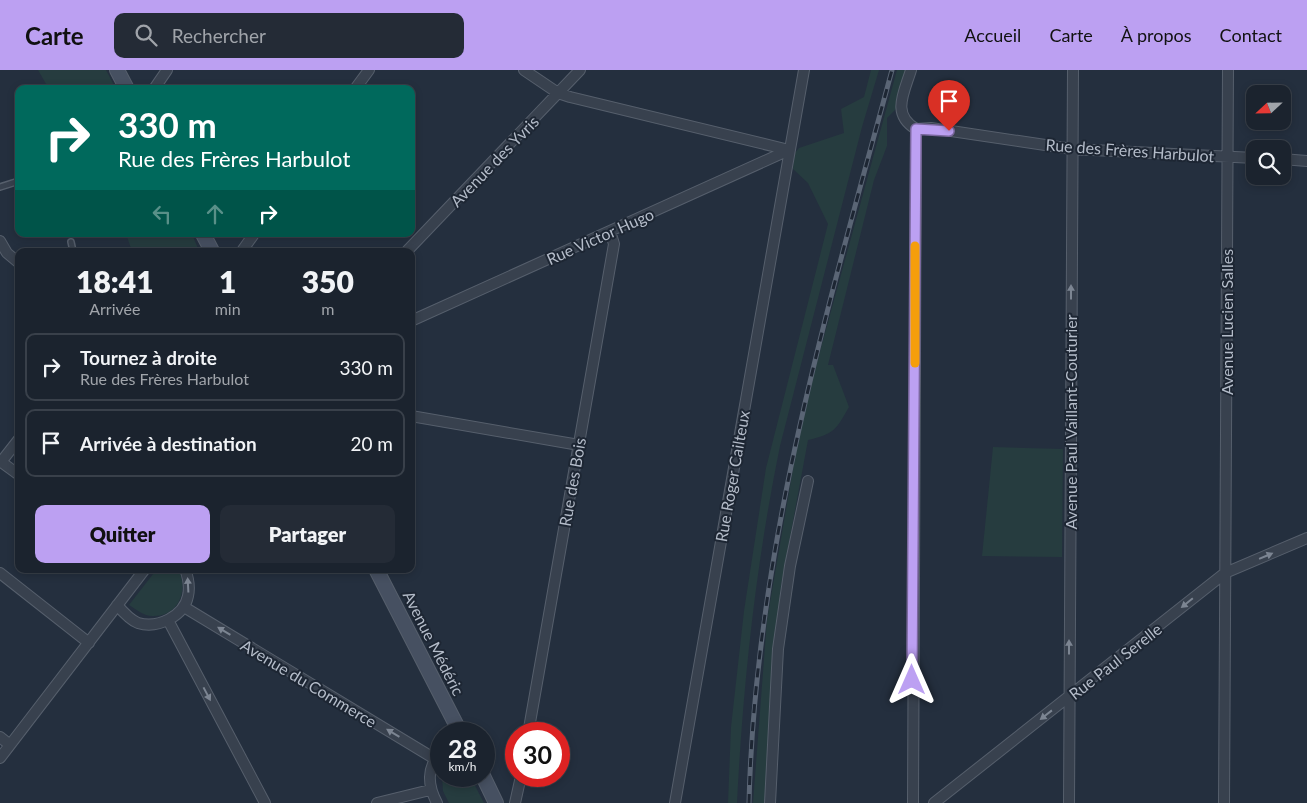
<!DOCTYPE html>
<html lang="fr">
<head>
<meta charset="utf-8">
<style>
  body { margin:0; font-family:Lato,sans-serif; background:#242b36; color:#f1f3f6; height:100vh; display:flex; flex-direction:column; font-size:19px; white-space:nowrap }
  * { box-sizing:border-box; margin:0 }
  p { font-size:16px; color:#a0a4aa }
  .icon { flex:none; width:28px; height:28px; fill:none; stroke:currentColor; stroke-width:2; stroke-linecap:round; stroke-linejoin:round }
  .map { position:relative; flex:1; overflow:hidden }
  .details { position:absolute; left:15px; top:178px; width:400px; height:325px; display:flex; flex-direction:column; background:#1b232e; border-radius:10px; box-shadow:0 2px 8px #0003,0 0 0 1px #39404a }
  .details>* { flex:none }
  .banner { position:absolute; left:15px; top:15px; width:400px; height:152px; border-radius:10px; box-shadow:0 2px 8px #0003,0 0 0 1px #39404a; background:#00695c; color:#fff; overflow:hidden }
  .needle { width:32px; rotate:248deg }
  .tools { position:absolute; left:1246px; top:15px; display:grid; gap:10px }
  .tools a { display:grid; place-items:center; width:45px; height:45px; border-radius:10px; background:#1b232e; box-shadow:0 2px 8px #0003,0 0 0 1px #39404a; font-size:25px }
  .speed { position:absolute; left:430px; top:652px; display:flex; gap:10px; font-size:25px; font-weight:700; text-align:center }
  .speed>* { display:grid; place-content:center; width:65px; height:65px; border-radius:50%; background:#1b232e; box-shadow:0 2px 8px #0003,0 0 0 1px #39404a; line-height:1 }
  .speed small { font-size:12px; font-weight:400 }
  .speed .limit { border:8px solid #d22; background:#fff; color:#111 }
  .pin { position:absolute; display:grid; place-items:center; width:42px; height:42px; color:#fff; margin:-51px -21px; border-radius:50% 50% 50% 0; rotate:-45deg; box-shadow:0 0 5px #0007 }
  .pin .icon { rotate:45deg }
  .me { position:absolute; width:55px; margin:-28px; rotate:0deg; stroke-linejoin:round; filter:drop-shadow(0 0 4px #0008) }
  .turn { display:flex; align-items:center; gap:18px; height:105px; padding:0 20px; font-size:22px }
  .turn .icon { width:65px; height:65px; stroke-width:2.5 }
  .turn b { display:block; font-size:35px; line-height:42px }
  .lanes { display:flex; align-items:center; height:48px; padding:0 20px; background:#0003; justify-content:center; gap:25px; direction:ltr }
  .lanes .off { opacity:.35 }
  .eta { display:flex; justify-content:space-evenly; align-items:center; height:85px; text-align:center }
  .eta b { font-size:30px; font-weight:800; line-height:35px }
  .primary-button { display:flex; gap:10px; margin-top:auto; padding:10px 20px }
  .primary-button a { flex:1; height:58px; border-radius:10px; background:#bca0f2; color:#111; font-size:20px; font-weight:800; line-height:58px; text-align:center }
  .primary-button a+a { background:#242b36; color:#f1f3f6 }
  ul { padding:0; list-style:none }
  li { display:flex; align-items:center; gap:15px; height:68px; margin:0 10px 8px; padding:0 10px; border:2px solid #39404a; border-radius:10px }
  li div { flex:1 }
  li b { display:block; font-size:19px }
  li em { font-style:normal }
  header { display:flex; align-items:center; gap:30px; box-sizing:border-box; height:70px; padding:0 25px; background:#bca0f2; color:#111 }
  header strong { font-size:24px }
  nav { display:flex; gap:28px; margin-inline-start:auto; font-size:18px }
  .search { width:350px; height:45px; background:#242b36; display:flex; align-items:center; gap:12px; box-sizing:border-box; padding:0 18px; border-radius:10px; color:#a0a4aa; font-size:19px }
  .map>svg:first-child { display:block }
</style>
</head>
<body>
<header>
<strong>Carte</strong>
<div class="search"><svg class="icon" aria-label="search" viewBox="0 0 24 24"><circle cx="10" cy="10" r="6"/><path d="M15 15l6 6"/></svg>Rechercher</div>
<nav><a>Accueil</a><a>Carte</a><a>À propos</a><a>Contact</a></nav>
</header>
<div class="map">
<svg width="1307" height="733" viewBox="0 0 1307 733">
  <rect width="100%" height="100%" fill="#242f3e"/>
  <path fill="#263c3f" d="M38 0H106L116 19H49Z
    M871 0H879L862 57 780 376C756 493 743 613 737 733H728L731 657 744 541 766 398 828 154 808 113 793 99 794 84 799 78 844 63 841 39 864 27Z
    M897 0H908L898 37 887 48V76L874 110 828 295H833L849 337C836 360 834 364 808 370L781 516 773 594 765 733H753L767 550 798 370 816 296Z
    M126 164H192L199 181H132Z
    M993 377 1063 379 1062 487 982 486Z
    M157 499H178C189 519 179 546 154 546 145 547 137 540 129 535Z
    M442 706H470L484 733H449L443 721Z"/>
  <g fill="none" stroke-linecap="round" stroke-linejoin="round">
    <g stroke="#565f6c" stroke-width="8">
      <path id="service" d="M0 117 19 111
        M71 172 73 181"/>
    </g>
    <g stroke="#565f6c" stroke-width="12">
      <path id="minor" d="M524 0 558 23 570 27 789 80
        M911 0C904 23 891 44 916 59
        M154 19 167 0
        M355 19 369 0
        M916 59 931 58 1072 79 1255 88
        M1282 89 1307 91
        M0 171 7 183 19 193
        M242 181 254 164
        M407 181 580 0
        M411 251 789 80
        M411 346 579 375
        M0 391 19 405
        M1 392 19 369
        M0 503 89 573
        M117 535C123 542 130 550 138 553 158 559 184 546 188 526 190 517 188 507 185 499
        M184 537 435 689
        M168 550 265 733
        M528 664 614 174 610 161
        M0 667 10 675
        M0 688 145 499
        M377 733 430 720
        M437 733C428 716 426 697 441 683
        M515 733 521 706
        M675 733 804 0
        M770 733 778 579 790 496 808 411
        M913 733 916 59
        M934 733 1225 503 1307 468
        M1069 733 1073 0
        M1224 733 1228 0"/>
    </g>
    <g stroke="#565f6c" stroke-width="16">
      <path id="secondary" d="M117 0 127 19
        M203 164 212 181
        M376 499 461 664
        M483 706 496 733"/>
    </g>
    <use href="#service" stroke="#38414e" stroke-width="5"/>
    <use href="#minor" stroke="#38414e" stroke-width="10"/>
    <use href="#secondary" stroke="#465061" stroke-width="14"/>
    <g stroke="#5a6575" stroke-width="5">
      <path id="rail" d="M749 733C755 481 827 241 892 0"/>
    </g>
    <use href="#rail" stroke="#1d2633" stroke-width="3" stroke-dasharray="9" stroke-linecap="butt"/>
  </g>
  <defs><path id="oneway-solid" d="M-6-.8H1V-3.2L6.5 0L1 3.2V.8H-6Z" transform="scale(1.25)"/></defs>
  <g fill="#7c8592">
    <use href="#oneway-solid" transform="translate(1071 222) rotate(-90)"/>
    <use href="#oneway-solid" transform="translate(1266 486) rotate(-23)"/>
    <use href="#oneway-solid" transform="translate(188 515) rotate(-93)"/>
    <use href="#oneway-solid" transform="translate(1187 533) rotate(141)"/>
    <use href="#oneway-solid" transform="translate(224 561) rotate(-149)"/>
    <use href="#oneway-solid" transform="translate(1069 577) rotate(-90)"/>
    <use href="#oneway-solid" transform="translate(207 624) rotate(62)"/>
    <use href="#oneway-solid" transform="translate(1046 645) rotate(142)"/>
    <use href="#oneway-solid" transform="translate(393 663) rotate(-149)"/>
  </g>
  <g fill="none" stroke-linecap="round" stroke-linejoin="round">
    <g stroke="#7a689d" stroke-width="12">
      <path id="route" d="M912 610 916 59 949 61"/>
    </g>
    <use href="#route" stroke="#bca0f2" stroke-width="9"/>
    <path stroke="#f59e0b" stroke-width="9" d="M915 293V176"/>
  </g>
  <g text-anchor="middle" dominant-baseline="central" stroke-width="4" stroke-linejoin="round" paint-order="stroke">
    <g font-size="16" fill="#b4bcc9" stroke="#1d2633">
      <text transform="translate(1130 80) rotate(4)">Rue des Frères Harbulot</text>
      <text transform="translate(494 91) rotate(-46)">Avenue des Yvris</text>
      <text transform="translate(600 166) rotate(-24)">Rue Victor Hugo</text>
      <text transform="translate(1226 252) rotate(-90)">Avenue Lucien Salles</text>
      <text transform="translate(1070 352) rotate(-90)">Avenue Paul Vaillant-Couturier</text>
      <text transform="translate(732 406) rotate(-80)">Rue Roger Cailteux</text>
      <text transform="translate(572 412) rotate(-80)">Rue des Bois</text>
      <text transform="translate(434 573) rotate(63)">Avenue Médéric</text>
      <text transform="translate(1115 591) rotate(-38)">Rue Paul Serelle</text>
      <text transform="translate(309 613) rotate(31)">Avenue du Commerce</text>
    </g>
  </g>
</svg>
<div class="tools">
<a><svg class="needle" viewBox="-14 -14 28 28"><path d="M0-13l5 13h-10z" fill="#e53935"/><path d="M0 13l5-13h-10z" fill="#a0a4aa"/></svg></a>
<a><svg class="icon" aria-label="search" viewBox="0 0 24 24"><circle cx="10" cy="10" r="6"/><path d="M15 15l6 6"/></svg></a>
</div>
<div class="speed"><div>28<small>km/h</small></div><div class="limit">30</div></div>
<div class="pin" style="left:949px;top:61px;background:#d93025"><svg class="icon" aria-label="arrive" viewBox="0 0 24 24"><path d="M6 21V4h12l-3 4 3 4H6"/></svg></div>
<svg class="me" style="left:912px;top:610px" viewBox="-20 -20 40 40"><path d="M0-17L14 15 0 8-14 15z" fill="#bca0f2" stroke="#fff" stroke-width="4"/></svg>
<div class="banner">
<div class="turn"><svg class="icon" aria-label="right" viewBox="0 0 24 24"><path d="M7 20v-9h11M14 6l5 5-5 5"/></svg><div><b>330 m</b>Rue des Frères Harbulot</div></div>
<div class="lanes"><svg class="icon off" aria-label="left" viewBox="0 0 24 24"><path d="M17 20v-9H6M10 6l-5 5 5 5"/></svg><svg class="icon off" aria-label="ahead" viewBox="0 0 24 24"><path d="M12 20V5M6 11l6-6 6 6"/></svg><svg class="icon" aria-label="right" viewBox="0 0 24 24"><path d="M7 20v-9h11M14 6l5 5-5 5"/></svg></div>
</div>
<section class="details">
<div class="eta">
<div><b>18:41</b><p>Arrivée</p></div>
<div><b>1</b><p>min</p></div>
<div><b>350</b><p>m</p></div>
</div>
<ul>
<li><svg class="icon" aria-label="right" viewBox="0 0 24 24"><path d="M7 20v-9h11M14 6l5 5-5 5"/></svg><div><b>Tournez à droite</b><p>Rue des Frères Harbulot</p></div><em>330 m</em></li>
<li><svg class="icon" aria-label="arrive" viewBox="0 0 24 24"><path d="M6 21V4h12l-3 4 3 4H6"/></svg><div><b>Arrivée à destination</b></div><em>20 m</em></li>
</ul>
<div class="primary-button"><a>Quitter</a><a>Partager</a></div>
</section>
</div>
</body>
</html>
